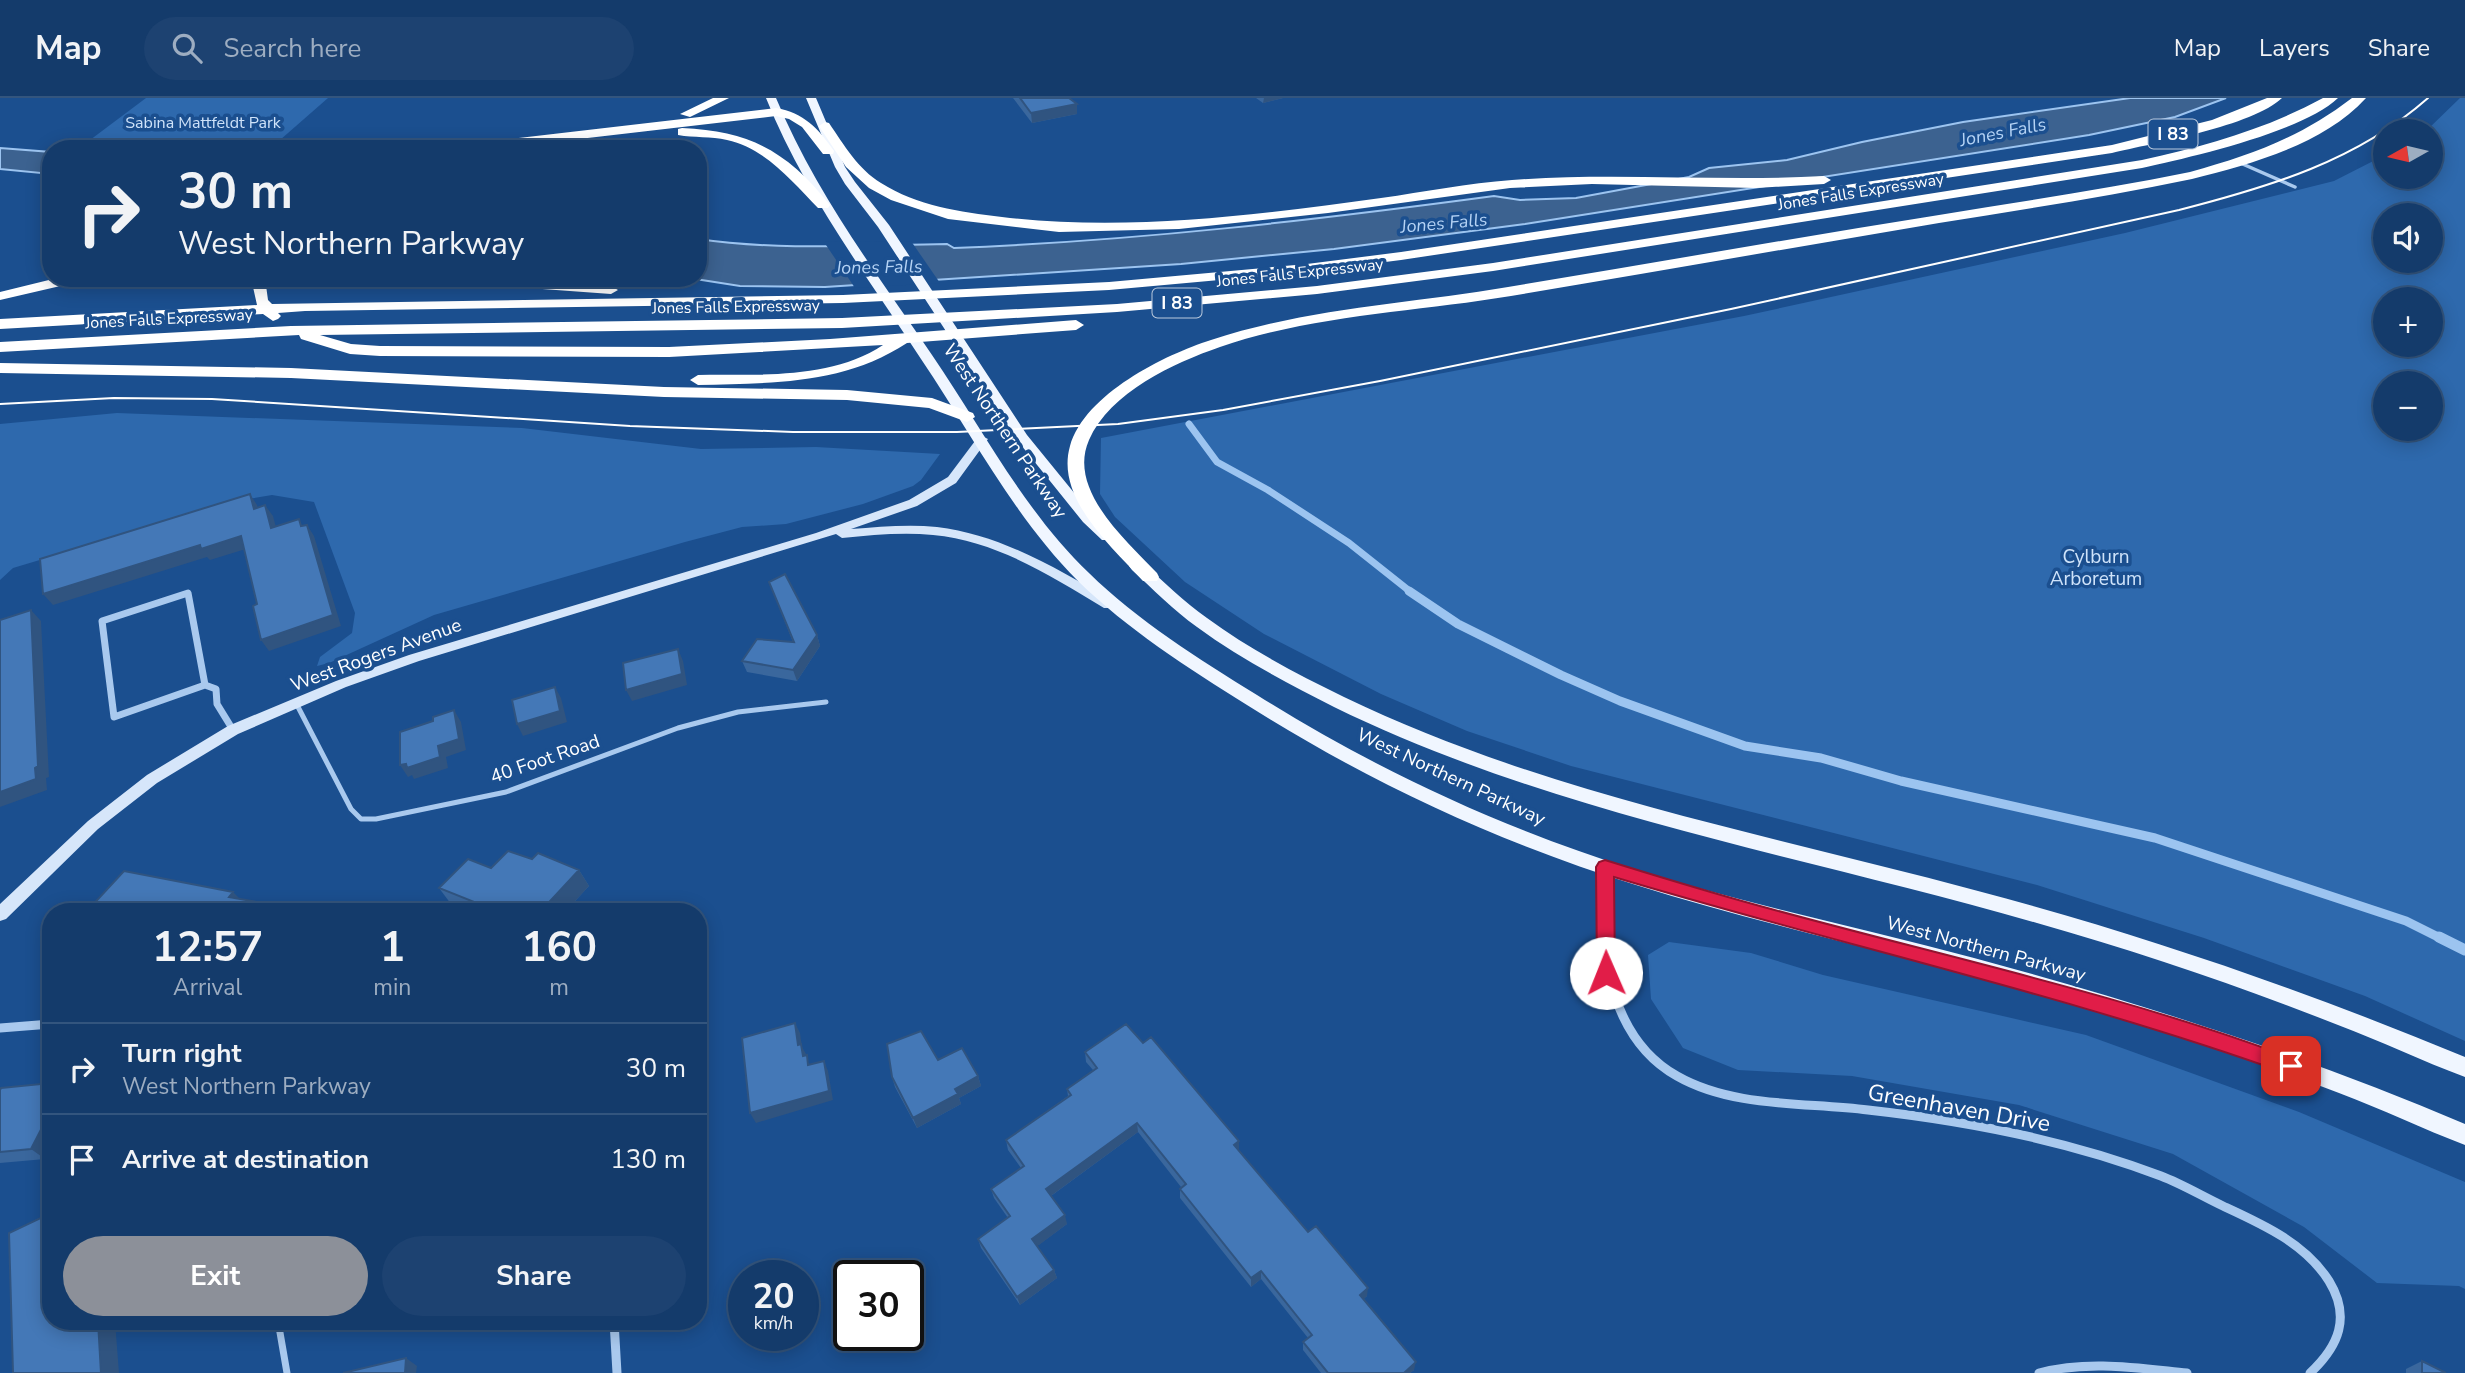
<!DOCTYPE html>
<html lang="en">
<head>
<meta charset="utf-8">
<style>
  body { margin:0; font-family:"Nunito Sans",sans-serif; background:#1d4271; color:#f1f3f6; height:100vh; display:flex; flex-direction:column; font-size:26px; white-space:nowrap }
  * { box-sizing:border-box; margin:0 }
  p { font-size:23px; color:#9dadc1 }
  .icon { flex:none; width:38px; height:38px; fill:none; stroke:currentColor; stroke-width:2; stroke-linecap:round; stroke-linejoin:round }
  .map { position:relative; flex:1; overflow:hidden }
  .panel { position:absolute; left:42px; top:805px; width:665px; height:427px; display:flex; flex-direction:column; background:#143b6b; border-radius:28px; box-shadow:0 4px 18px #0003,0 0 0 2px #33557e }
  .panel>* { flex:none }
  .top-card { position:absolute; left:42px; top:42px; width:665px; height:147px; border-radius:28px; box-shadow:0 4px 18px #0003,0 0 0 2px #33557e; background:#143b6b; color:#f1f3f6; overflow:hidden }
  .needle { width:46px; rotate:262deg }
  .tools { position:absolute; left:2373px; top:21px; display:grid; gap:14px }
  .tools a { display:grid; place-items:center; width:70px; height:70px; border-radius:50%; background:#143b6b; box-shadow:0 4px 18px #0003,0 0 0 2px #33557e; font-size:35px }
  .speed { position:absolute; left:728px; top:1162px; display:flex; gap:14px; font-size:35px; font-weight:700; text-align:center }
  .speed>* { display:grid; place-content:center; width:91px; height:91px; border-radius:50%; background:#143b6b; box-shadow:0 4px 18px #0003,0 0 0 2px #33557e; line-height:1 }
  .speed small { font-size:18px; font-weight:400 }
  .speed .limit { border:4px solid #111; border-radius:10px; background:#fff; color:#111 }
  .pin { position:absolute; display:grid; place-items:center; width:60px; height:60px; color:#fff; margin:-30px; border-radius:14px; box-shadow:0 4px 10px #0006 }
  .me { position:absolute; width:77px; margin:-38px; rotate:359deg; stroke-linejoin:round; filter:drop-shadow(0 0 5px #0008) }
  .turn { display:flex; align-items:center; gap:24px; height:147px; padding:0 21px; font-size:32px }
  .turn .icon { width:91px; height:91px; stroke-width:2.5 }
  .turn b { display:block; font-size:49px; line-height:60px }
  .eta { display:flex; justify-content:space-evenly; align-items:center; height:119px; text-align:center }
  .eta b { font-size:42px; font-weight:700; line-height:49px }
  .action { display:flex; gap:14px; margin-top:auto; padding:14px 21px }
  .action a { flex:1; height:80px; border-radius:42px; background:#8c9099; color:#fff; font-size:28px; font-weight:700; line-height:80px; text-align:center }
  .action a+a { background:#1d4271; color:#f1f3f6 }
  ul { padding:0; list-style:none }
  li { display:flex; align-items:center; gap:21px; height:91px; padding:0 21px; border-top:2px solid #33557e }
  li div { flex:1 }
  li b { display:block; font-size:26px }
  li em { font-style:normal }
  header { display:flex; align-items:center; gap:42px; box-sizing:border-box; height:98px; padding:0 35px; background:#143b6b; border-bottom:2px solid #33557e }
  header strong { font-size:33px }
  nav { display:flex; gap:38px; margin-inline-start:auto; font-size:24px }
  .search { width:490px; height:63px; background:#1d4271; display:flex; align-items:center; gap:18px; box-sizing:border-box; padding:0 24px; border-radius:38px; color:#9dadc1; font-size:26px }
  .map>svg:first-child { display:block }
</style>
</head>
<body>
<header>
<strong>Map</strong>
<div class="search"><svg class="icon" aria-label="search" viewBox="0 0 24 24"><circle cx="10" cy="10" r="6"/><path d="M15 15l6 6"/></svg>Search here</div>
<nav><a>Map</a><a>Layers</a><a>Share</a></nav>
</header>
<div class="map">
<svg width="2465" height="1275" viewBox="0 0 2465 1275">
  <rect width="100%" height="100%" fill="#1b4f8f"/>
  <path fill="#2e69ad" fill-rule="evenodd" d="M146 0H328L272 49 78 51Z
    M2460 0H2465V943L2365 898 2204 840 2037 787 1571 668 1467 633 1381 596 1264 536 1185 484 1115 419 1100 396 1101 340 1744 218 2125 135 2334 83 2385 57V79H2431V33H2426ZM2431 117V163H2385V117ZM2431 201V247H2385V201ZM2431 285V331H2385V285Z
    M117 315 522 330 701 351 816 349 940 356 921 382 913 388 863 406 786 426 742 429 685 444 434 517 329 565 317 568 320 559 352 535 355 515 314 404 272 397 237 403 13 470 0 482V326Z
    M1669 844 1751 855 1823 877 2086 937 2299 1014 2465 1084V1191L2459 1188 2377 1185 2304 1129 2173 1056 2019 1007 1852 978 1738 972 1683 950 1651 901 1648 857Z"/>
  <path fill="#3c6290" stroke="#9cc4f0" stroke-width="2" d="M2130 0H2226L2175 19 2089 37 1525 126 1334 151 1181 166 825 189 740 188 689 180H698V141C780 153 864 147 947 146L954 150C1135 143 1315 122 1494 98L1520 102 1576 100 1689 79 1709 70 1787 62 1862 44 1963 24Z
    M0 50 51 54V76L0 71Z"/>
  <path fill="#1b4f8f" d="M911 143 940 185 855 190 824 144Z"/>
  <g fill="none" stroke-linecap="round" stroke-linejoin="round">
    <path stroke="#9cc4f0" stroke-width="7" d="M1189 326 1217 364 1268 392 1349 445 1412 495"/>
    <path stroke="#9cc4f0" stroke-width="9" d="M1409 493 1458 526 1561 577 1620 603 1745 648 1821 660 1901 683 2155 740 2406 823 2442 841"/>
    <path stroke="#9cc4f0" stroke-width="11" d="M2439 839 2465 852"/>
    <path stroke="#a9c9ee" stroke-width="3.5" d="M2238 64 2295 89"/>
    <path stroke="#a9c9ee" stroke-width="5" d="M296 605 351 711 361 721H376L506 694 678 630 738 614 826 604"/>
    <path stroke="#a9c9ee" stroke-width="7" d="M278 1223 287 1275"/>
    <path stroke="#a9c9ee" stroke-width="7" d="M188 495 205 587 114 619 102 523Z
      M205 587 216 591 217 606 233 632
      M1605 770V841"/>
    <path stroke="#a9c9ee" stroke-width="9" d="M1605 839C1607 893 1627 950 1677 978 1733 1010 1805 1004 1868 1012 1967 1023 2067 1042 2161 1078 2182 1086 2202 1098 2223 1108 2262 1126 2305 1145 2329 1183 2351 1219 2339 1248 2310 1275
      M0 930 51 926
      M614 1223 617 1275
      M2039 1275C2088 1262 2137 1270 2187 1275"/>
    <path fill="#d6e6fa" fill-rule="evenodd" d="M982 338 988 341 956 385 917 408 851 431C879 429 908 426 937 429 1002 437 1058 471 1114 504L1115 507 1114 510H1104C1051 478 997 443 933 437 903 434 872 437 842 440L836 436 419 563 346 589 238 636 157 685 98 731 6 821 0 823V806L88 723 147 677 228 628 336 583 409 557 816 435 909 402 948 379 978 339Z"/>
    <path fill="#f0f6ff" fill-rule="evenodd" d="M766 0H776C815 94 875 173 932 257 982 330 1024 413 1089 475 1138 523 1199 561 1257 597 1373 670 1501 730 1633 771 1745 806 1860 829 1974 860 2141 905 2306 958 2465 1026V1047C2423 1031 2382 1011 2339 995 2238 956 2135 923 2031 893 1900 856 1766 828 1636 787 1499 745 1367 683 1247 607 1188 570 1127 531 1078 483 1014 419 971 335 921 261 865 175 804 95 766 0Z
      M806 0H816L845 69 855 84 889 127 1027 337 1093 418 1112 436 1115 439 1112 442H1102L1083 424 1017 342 878 129 845 86 835 69Z
      M1137 463 1142 464C1164 484 1184 504 1207 520 1249 551 1297 576 1344 599 1545 696 1764 735 1978 793 2144 837 2306 893 2465 959V979C2422 963 2381 943 2338 927 2239 888 2139 854 2037 825 1801 757 1555 717 1334 609 1287 585 1239 560 1197 529 1173 512 1153 491 1132 472L1129 468 1132 464Z"/>
    <path fill="#fff" fill-rule="evenodd" d="M713 0H729L690 19 680 16Z
      M2267 0H2282C2253 28 2153 45 2112 55L1401 162 1307 174 1109 192 843 205 305 213 278 215 281 218 278 221 273 223 263 216 0 231V221L257 207 251 180H265L268 202 272 206 843 197 1109 184 1307 166 1401 154 2112 47 2212 22Z
      M2323 0H2338C2302 34 2192 59 2142 70L1493 173 1317 196 1117 214 842 230 320 237 351 246 380 248 669 249 830 241 1076 222 1084 227 1076 232 907 245C843 287 771 285 698 287L690 282 698 277C759 276 830 282 883 247L669 259 380 258 350 256 301 241 299 237 0 254V244L291 228 842 220 1117 206 1317 188 1493 165 2142 62C2205 48 2266 31 2323 0Z
      M2352 0H2366C2323 47 2251 66 2192 81 2108 99 2023 111 1939 125 1796 149 1654 174 1511 198 1415 214 1313 217 1220 249 1174 265 1110 294 1089 342 1067 392 1126 442 1157 475L1159 479 1157 483H1143C1112 449 1055 400 1070 348 1085 296 1164 257 1211 242 1307 210 1409 206 1508 189 1652 165 1795 140 1939 117 2023 103 2107 91 2190 74 2252 57 2301 39 2352 0Z
      M776 10C804 15 818 30 834 53L833 56H823L802 29 789 21 776 18 493 51H452L458 47Z
      M825 24 829 25C844 47 858 71 881 85 917 108 960 114 1002 119 1128 134 1256 117 1381 100 1424 94 1468 85 1512 82 1616 74 1720 84 1824 78L1831 82 1824 86 1756 90 1592 86 1510 90 1328 115 1179 131 1059 134 948 121 891 102 869 90 846 69 819 28Z
      M682 30C750 33 787 53 830 107L828 110H818C792 83 765 50 727 42 711 38 694 40 678 37V31Z
      M57 180H84L82 183 0 202V194Z
      M440 180H510L611 188 618 192 611 196 447 184Z
      M0 265 291 270 664 289 847 292 932 300 973 315 975 319 967 324 929 310 847 302 664 299 291 280 0 275Z"/>
    <path stroke="#fff" stroke-width="2" d="M0 306 114 300 212 301 630 328 793 334H957L1118 326 1223 312 1380 283 1731 211 2179 112C2269 89 2357 63 2428 0"/>
  </g>
  <path fill="#3a679d" d="M1013 0H1069L1077 6V16L1032 25Z
    M1256 0H1283L1263 5Z
    M769 484 817 537 820 548 797 583 747 574 742 563 793 544Z
    M532 761 579 772 589 788 565 814H470L451 806 439 790 491 770Z
    M1085 954 1239 1053 1308 1134 1367 1198 1363 1201 1414 1272 1410 1275H1321L1303 1252V1244L1308 1240 1261 1181 1251 1189 1180 1100V1091L1181 1089 1138 1034 1051 1098 1067 1126 1037 1148 1054 1172 1057 1180 1020 1207 981 1150 978 1141 1008 1120 994 1100 991 1091 1021 1070 1008 1052 1006 1042 1068 998 1067 991 1093 972 1086 964Z
    M938 962 978 978 981 988 959 1000 961 1006 917 1030 895 989 892 979Z
    M51 985V1050L45 1061 0 1065V992Z
    M2422 1263 2446 1275H2406V1271Z"/>
  <path fill="#305480" d="M1264 0H1283L1263 5Z
    M1077 6V16L1032 25 1031 15Z
    M250 396 257 407 261 422 254 411Z
    M265 407 273 418 279 441 271 430Z
    M307 427 314 438 341 528 269 553 261 542Z
    M241 438 249 450 210 462 207 459 53 507 43 496 200 447Z
    M31 512 41 523 49 679 46 680 47 692 0 709V694Z
    M817 537 820 548 797 583 793 572Z
    M678 551 683 563 687 587 632 603 626 592Z
    M555 589 561 600 567 624 523 638 517 626Z
    M454 612 461 624 466 652 446 659 448 670 414 681 412 677 408 679 400 667 438 648Z
    M579 772 589 788 565 814H540Z
    M233 794 249 810 229 799Z
    M263 805 271 814H255Z
    M795 925 800 935 802 949 806 956 808 968 798 947Z
    M824 963 828 973 833 1002 756 1025 750 1015Z
    M978 978 981 988 959 1000 961 1006 917 1030 913 1020 955 991Z
    M46 1022 51 1025V1050L45 1061 31 1051Z
    M1137 1025 1138 1034 1048 1100 1046 1091Z
    M1239 1043V1053L1234 1047Z
    M1065 1117 1067 1126 1035 1150 1032 1141Z
    M1054 1172 1057 1180 1020 1207 1017 1199Z
    M1261 1173V1181L1251 1189V1180Z
    M1368 1190 1367 1198 1359 1206 1360 1197Z
    M98 1223H115L119 1275H101Z
    M406 1260 417 1268 416 1275H405Z
    M1416 1264 1414 1272 1410 1275H1404Z"/>
  <path fill="#4478b7" stroke="#305480" stroke-width="2" d="M1020 0H1069L1077 6 1031 15Z
    M250 396 254 411 265 407 271 430 299 421 301 428 307 427 333 517 261 542 253 508 257 506 241 438 201 451 200 447 43 496 40 461Z
    M785 476 817 537 793 572 742 563 757 541 794 544 769 484Z
    M31 512 38 668 35 670 36 681 0 694V522Z
    M678 551 682 576 626 592 623 565Z
    M555 589 560 613 517 626 512 602Z
    M454 612 459 641 438 648 440 659 407 670 406 666 400 667V634L433 623V619Z
    M508 753 532 761 538 755 579 772 540 814H499L439 790 468 761 491 770Z
    M124 773 233 794 229 799 263 805 255 814H86Z
    M795 925 798 947 801 946 803 958 807 957 808 967 824 963 829 993 750 1015 742 940Z
    M1126 926 1143 945 1151 939 1239 1043 1234 1047 1308 1134 1316 1128 1368 1190 1360 1197 1416 1264 1404 1275H1328L1303 1244 1312 1237 1261 1173 1251 1180 1180 1091 1186 1086 1137 1025 1046 1091 1065 1117 1032 1141 1054 1172 1017 1199 978 1141 1010 1118 991 1091 1024 1068 1006 1042 1071 997 1067 991 1097 970 1085 954Z
    M921 933 938 962 962 950 978 978 955 991 958 996 913 1020 892 979 887 946Z
    M51 985V1021L46 1022 31 1051 0 1054V992L1 990Z
    M51 1115V1223H98L101 1275H13L9 1135Z
    M406 1260 405 1275H343Z
    M2422 1263 2446 1275H2422Z"/>
  <path fill="#e11d48" stroke="#92132f" stroke-width="2" d="M1605 762C1650 776 1696 790 1742 803 1927 855 2117 894 2297 962L2300 968 2297 975 2291 977C2069 897 1839 847 1614 779L1615 875 1613 881 1606 883 1599 881 1597 875 1596 769 1599 764Z"/>
  <g text-anchor="middle" dominant-baseline="central" stroke-width="7" stroke-linejoin="round" paint-order="stroke">
    <g font-size="16" fill="#cfe3fa" stroke="#1b4f8f">
      <text x="203" y="25">Sabina Mattfeldt Park</text>
    </g>
    <g font-size="16" fill="#fff" stroke="#1b4f8f">
      <text transform="translate(1861 94) rotate(-9)">Jones Falls Expressway</text>
      <text transform="translate(1300 175) rotate(-6)">Jones Falls Expressway</text>
      <text transform="translate(736 209) rotate(-1)">Jones Falls Expressway</text>
      <text transform="translate(169 221) rotate(-3)">Jones Falls Expressway</text>
    </g>
    <g font-size="18" font-style="italic" fill="#b5d3f5" stroke="#1b4f8f">
      <text transform="translate(2003 34) rotate(-11)">Jones Falls</text>
      <text transform="translate(1444 125) rotate(-5)">Jones Falls</text>
      <text transform="translate(879 169) rotate(-1)">Jones Falls</text>
    </g>
    <g fill="#1b4f8f" stroke="#bbcadd" stroke-width="2">
      <rect x="2148.5" y="21.5" width="49" height="29" rx="5"/>
      <rect x="1152.5" y="190.5" width="49" height="29" rx="5"/>
    </g>
    <g font-size="18" font-weight="bold" fill="#fff">
      <text x="2173" y="36">I 83</text>
      <text x="1177" y="205">I 83</text>
    </g>
    <g font-size="19" fill="#fff" stroke="#1b4f8f">
      <text transform="translate(1005 333) rotate(56)">West Northern Parkway</text>
      <text transform="translate(376 557) rotate(-20)">West Rogers Avenue</text>
      <text transform="translate(545 661) rotate(-19)">40 Foot Road</text>
      <text transform="translate(1451 679) rotate(25)">West Northern Parkway</text>
      <text transform="translate(1986 851) rotate(15)">West Northern Parkway</text>
    </g>
    <g font-size="19" fill="#cfe3fa" stroke="#1b4f8f">
      <text x="2096" y="459">Cylburn<tspan x="2096" dy="22">Arboretum</tspan></text>
    </g>
    <g font-size="23" fill="#fff" stroke="#1b4f8f">
      <text transform="translate(1959 1010) rotate(10)">Greenhaven Drive</text>
    </g>
  </g>
</svg>
<div class="tools">
<a><svg class="needle" viewBox="-14 -14 28 28"><path d="M0-13l5 13h-10z" fill="#e53935"/><path d="M0 13l5-13h-10z" fill="#9dadc1"/></svg></a>
<a><svg class="icon" aria-label="sound" viewBox="0 0 24 24"><path d="M4 9h4l5-4v14l-5-4H4zM17 9q2 3 0 6"/></svg></a>
<a>+</a>
<a>−</a>
</div>
<div class="speed"><div>20<small>km/h</small></div><div class="limit">30</div></div>
<div class="pin" style="left:2291px;top:968px;background:#d93025"><svg class="icon" aria-label="arrive" viewBox="0 0 24 24"><path d="M6 21V4h12l-3 4 3 4H6"/></svg></div>
<svg class="me" style="left:1606px;top:875px" viewBox="-20 -20 40 40"><circle r="19" fill="#fff"/><path d="M0-13L10 11 0 6-10 11z" fill="#e11d48"/></svg>
<div class="top-card">
<div class="turn"><svg class="icon" aria-label="right" viewBox="0 0 24 24"><path d="M7 20v-9h11M14 6l5 5-5 5"/></svg><div><b>30 m</b>West Northern Parkway</div></div>
</div>
<section class="panel">
<div class="eta">
<div><b>12:57</b><p>Arrival</p></div>
<div><b>1</b><p>min</p></div>
<div><b>160</b><p>m</p></div>
</div>
<ul>
<li><svg class="icon" aria-label="right" viewBox="0 0 24 24"><path d="M7 20v-9h11M14 6l5 5-5 5"/></svg><div><b>Turn right</b><p>West Northern Parkway</p></div><em>30 m</em></li>
<li><svg class="icon" aria-label="arrive" viewBox="0 0 24 24"><path d="M6 21V4h12l-3 4 3 4H6"/></svg><div><b>Arrive at destination</b></div><em>130 m</em></li>
</ul>
<div class="action"><a>Exit</a><a>Share</a></div>
</section>
</div>
</body>
</html>
